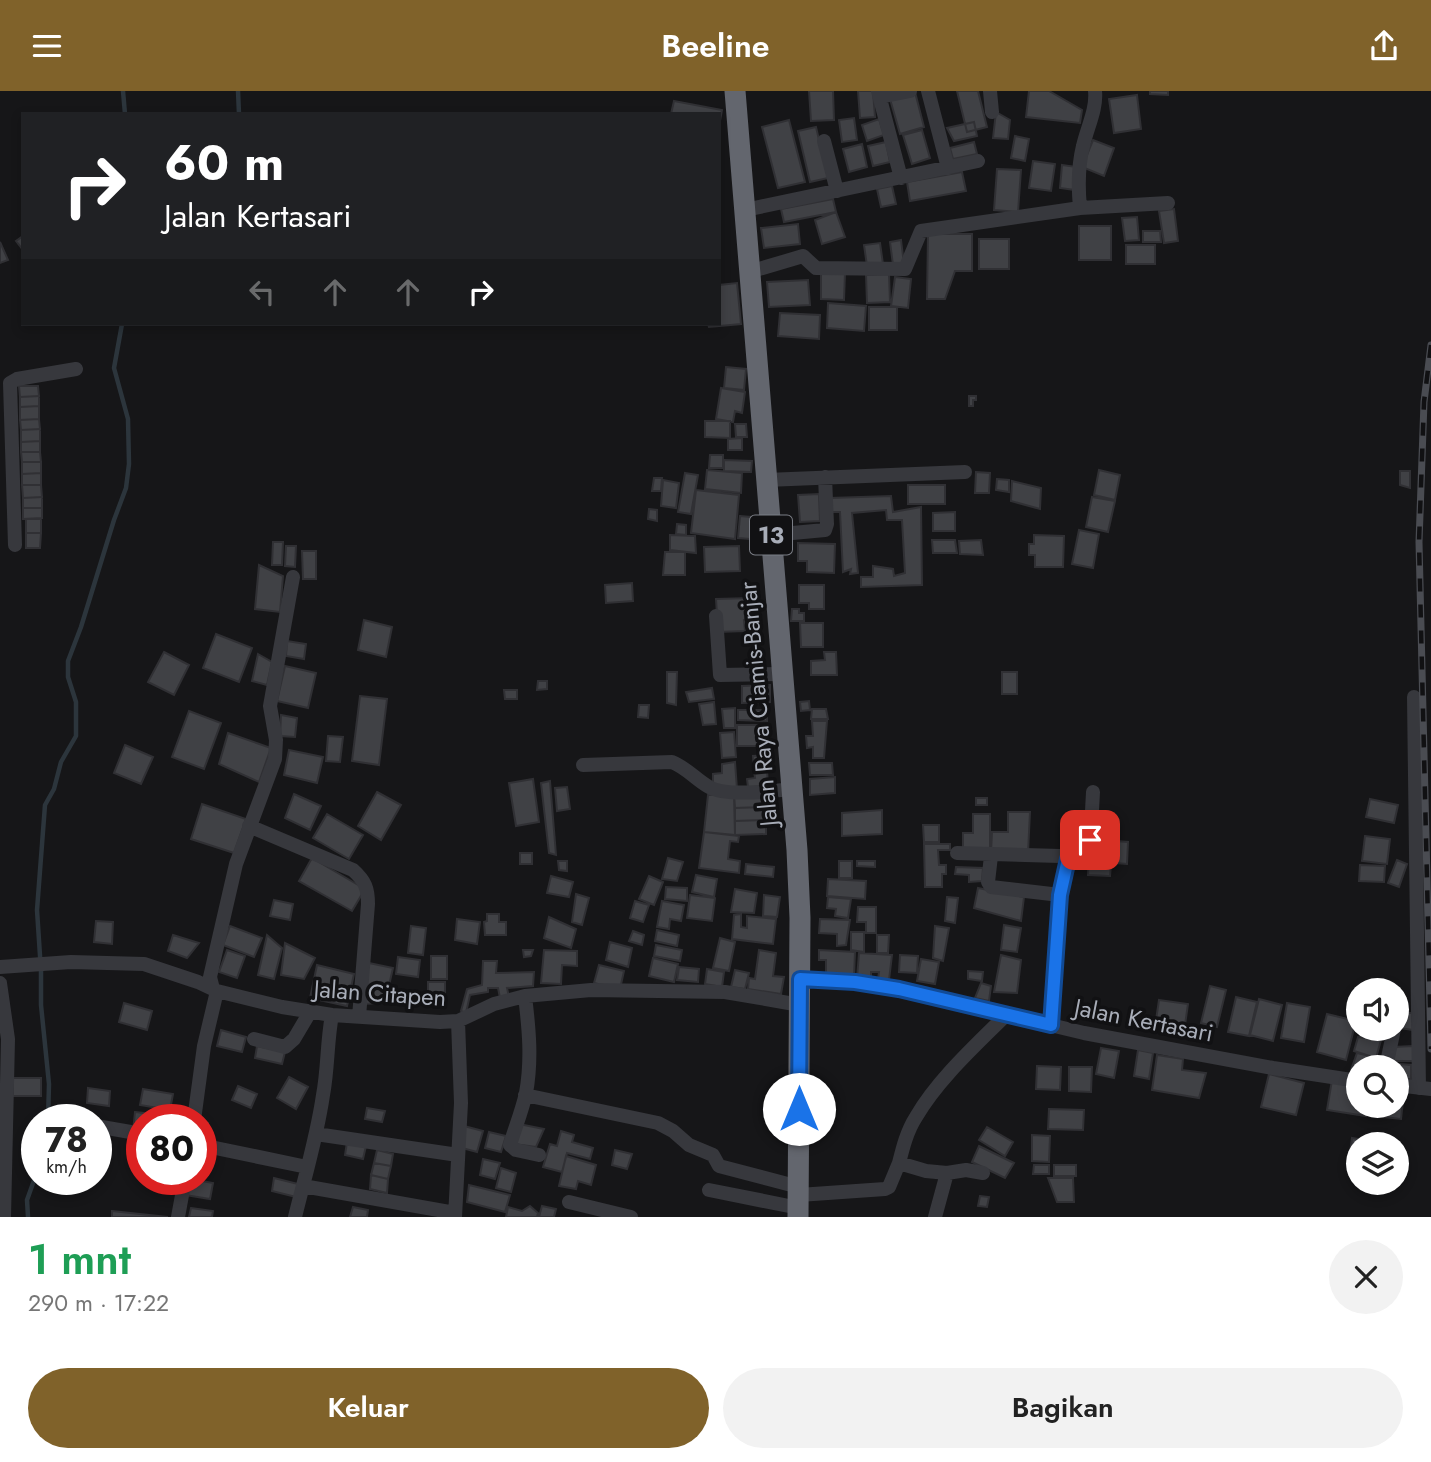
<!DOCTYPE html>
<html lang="id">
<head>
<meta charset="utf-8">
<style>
  body { margin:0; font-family:Jost,sans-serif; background:#f2f2f2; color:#222; height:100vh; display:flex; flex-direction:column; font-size:26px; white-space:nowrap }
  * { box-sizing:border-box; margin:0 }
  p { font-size:23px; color:#767676 }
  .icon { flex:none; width:38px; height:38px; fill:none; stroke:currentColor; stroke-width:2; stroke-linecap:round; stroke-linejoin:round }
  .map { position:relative; height:1126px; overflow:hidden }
  .panel { display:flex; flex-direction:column; background:#fff; flex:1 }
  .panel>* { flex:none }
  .guide { position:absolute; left:21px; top:21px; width:700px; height:214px; border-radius:0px; box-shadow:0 4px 10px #0003; background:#202124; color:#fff; overflow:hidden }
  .buttons { position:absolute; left:1346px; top:887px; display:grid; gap:14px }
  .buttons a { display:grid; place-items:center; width:63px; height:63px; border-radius:50%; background:#fff; box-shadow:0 4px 10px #0003; font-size:35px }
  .speed { position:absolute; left:21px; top:1013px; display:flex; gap:14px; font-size:35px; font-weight:700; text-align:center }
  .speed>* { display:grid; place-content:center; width:91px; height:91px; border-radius:50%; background:#fff; box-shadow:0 4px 10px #0003; line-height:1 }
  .speed small { font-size:18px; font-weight:400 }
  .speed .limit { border:10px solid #d22; background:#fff; color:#111 }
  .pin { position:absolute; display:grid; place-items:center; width:60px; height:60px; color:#fff; margin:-30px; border-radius:14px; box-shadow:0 4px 10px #0006 }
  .me { position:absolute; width:77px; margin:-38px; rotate:0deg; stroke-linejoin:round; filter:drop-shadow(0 0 5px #0008) }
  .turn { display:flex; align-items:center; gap:24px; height:147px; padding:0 28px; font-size:32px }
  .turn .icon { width:91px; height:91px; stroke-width:2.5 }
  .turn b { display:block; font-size:49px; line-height:60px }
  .lanes { display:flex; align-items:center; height:66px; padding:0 28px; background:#0003; justify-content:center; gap:35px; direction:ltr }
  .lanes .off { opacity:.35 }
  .round { display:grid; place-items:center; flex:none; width:74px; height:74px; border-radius:37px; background:#f2f2f2 }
  .headline { display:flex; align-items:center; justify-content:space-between; height:119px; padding:0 28px }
  h1 { font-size:42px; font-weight:600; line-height:52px; color:#1e9e55 }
  .primary-button { display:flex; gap:14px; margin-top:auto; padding:14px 28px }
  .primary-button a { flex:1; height:80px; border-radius:42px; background:#80622a; color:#fff; font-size:28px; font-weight:600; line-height:80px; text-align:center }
  .primary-button a+a { background:#f2f2f2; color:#222 }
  header { display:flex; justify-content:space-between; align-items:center; height:91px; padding:0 28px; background:#80622a; color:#fff; font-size:32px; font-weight:600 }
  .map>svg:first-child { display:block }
</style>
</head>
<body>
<header><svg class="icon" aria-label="menu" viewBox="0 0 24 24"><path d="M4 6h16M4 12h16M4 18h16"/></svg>Beeline<svg class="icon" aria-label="share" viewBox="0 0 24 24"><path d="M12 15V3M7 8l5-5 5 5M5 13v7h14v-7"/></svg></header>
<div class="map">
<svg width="1431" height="1126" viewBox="0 0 1431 1126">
  <rect width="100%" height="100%" fill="#161618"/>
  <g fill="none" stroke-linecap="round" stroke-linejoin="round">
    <path stroke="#2c353c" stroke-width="4.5" d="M123 0 125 23
      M238 0 239 23
      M48 1029 49 993 41 914V880L37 819 45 714 54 698 61 671 76 645V611L68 586V570L81 536 114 429 126 397 129 373 128 328 114 277 122 233
      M28 1126 27 1109 37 1081"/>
  </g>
  <path fill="#404145" stroke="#303034" stroke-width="2" d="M809 0H833L834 29 811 30Z
    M858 0H873L875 26 860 27Z
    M957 0H978L987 36 967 41Z
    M1029 0H1049L1082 19 1080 32 1026 26Z
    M1150 0H1168V4L1150 3Z
    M915 1 924 36 900 43 890 8Z
    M1137 4 1141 38 1114 42 1109 8Z
    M674 10 722 19 719 35V23H671Z
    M996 21 1010 29 1008 48 993 47Z
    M854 27 857 49 842 51 839 29Z
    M879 28 884 44 867 50 862 34Z
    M789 29 805 91 778 97 762 36Z
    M974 31 977 45 954 50 947 37Z
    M816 36 828 87 810 91 798 40Z
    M922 39 930 67 912 73 903 44Z
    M1015 45 1029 48 1025 70 1011 67Z
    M1093 49 1114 57 1104 85 1082 76Z
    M886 51 890 71 873 75 868 55Z
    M974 51 977 63 953 68 950 57Z
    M862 53 867 76 849 81 843 58Z
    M1033 70 1055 73 1051 100 1029 97Z
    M1062 74 1077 76 1075 99 1060 97Z
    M997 78 1021 79 1018 121 994 119Z
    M962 81 966 100 910 110 907 91Z
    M892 95 896 113 881 116 877 98Z
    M833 108 836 121 784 131 781 118Z
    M1174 118 1178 150 1164 152 1159 120Z
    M836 121 845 146 822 153 815 129Z
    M1137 126 1139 149 1125 150 1122 127Z
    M798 133 800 153 764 157 761 137Z
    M1079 135H1111V169H1079Z
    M1143 140H1160L1161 151H1143Z
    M928 143H972V180H955L945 208H927Z
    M23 145V159L16 150Z
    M979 148H1009V178H979Z
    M901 149 904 173 893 174 890 151Z
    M0 151 8 169 0 172Z
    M880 152 883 173 867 175 864 154Z
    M1126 154H1155V173H1126Z
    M821 182H845L844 209 821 208Z
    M889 183 890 211 867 212 866 184Z
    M895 186 911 188 908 217 891 215Z
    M808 189 810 214 769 216 767 191Z
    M737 192 741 233 709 236 708 233H719V194Z
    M828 212 866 215 864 240 827 237Z
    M869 216H897V239H869Z
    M780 222 820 224 819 248 778 245Z
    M726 276 746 278 744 299 724 297Z
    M19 295H38L39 305 20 306Z
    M721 297 745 301 742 322 735 320 733 331 716 328Z
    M39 305V315L20 316V306Z
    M969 305H976V309H973V315H969Z
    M39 315V328L20 329V316Z
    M39 328 40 338 21 339 20 329Z
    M705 330H730V347L705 346Z
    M735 333H746L747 346H736Z
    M40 338V350L21 351V339Z
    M742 347V359H728V348Z
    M40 350V361H21V351Z
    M21 361H40L41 371H22Z
    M710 364H723V377H709Z
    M724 369 752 370 751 381 724 380Z
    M22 371H41V382L22 383Z
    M707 379 742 382 741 402 705 398Z
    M1099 379 1120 384 1115 409 1094 404Z
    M1400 380H1410V397L1400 394Z
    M976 381 990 382 989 402H975Z
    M41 382V394H22V383Z
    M685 382 698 384 691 423 678 421Z
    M654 387H662L661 400H652Z
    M997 388 1009 389V401L996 399Z
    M663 389 679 392 676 417 661 415Z
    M1012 390 1041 397 1040 418 1011 410Z
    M22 394H41L42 406 23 407Z
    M908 394H945V413H908Z
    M696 399 739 404 735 448 691 442Z
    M819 403 820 430 800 431 798 404Z
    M891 405 893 421 921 416 922 494 861 496V486H873V475L893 478 894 485 905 482 902 429H887L886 419 852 422 858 482 850 483 851 478 843 481 840 421H830V407Z
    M42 406V417H23V407Z
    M1092 406 1115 410 1108 441 1086 436Z
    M23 417H42V427L23 428Z
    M649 418 657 419V430L648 428Z
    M955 421V440H933V422Z
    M740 425 751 426 750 448 738 447Z
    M26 428H41V442H26Z
    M677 433 686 434V444L676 443Z
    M1079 439 1099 443 1093 477 1072 473Z
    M26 442H41L40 457H26Z
    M670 444 695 445 696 462 670 459Z
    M1034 444 1064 445 1063 476H1035V464H1029V453H1034Z
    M932 449H955L957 462H933Z
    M981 449 983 464 960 463 959 450Z
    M273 451H283L282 474H272Z
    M798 452 835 453 834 482 807 481V470H798Z
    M286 455H296L295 476 285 475Z
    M739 455 740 480 705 481 704 456Z
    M302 460H316V488H303Z
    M665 461H685V484H663Z
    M259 474 283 485 280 521 255 518Z
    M632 492 633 510 606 512 605 494Z
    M799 494H824V518H809V512H799Z
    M752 507 754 527 744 529 745 540 718 541 716 508Z
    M792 518H799V522H804V530H791Z
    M364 529 392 536 386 566 358 559Z
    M800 532H823V556H801Z
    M216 543 252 557 239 591 203 577Z
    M287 550 306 553 304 568 286 565Z
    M164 561 189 574 174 604 148 591Z
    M824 561H836L837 584H811V570L825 569Z
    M258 563 272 571 267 594 252 590Z
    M285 575 316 582 308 617 277 610Z
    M667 581H677L676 614 667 612Z
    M1002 581H1017V603H1002Z
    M538 590H547V598L537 599Z
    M770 594V611L742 612V595Z
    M712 597 714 608 689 611 686 601Z
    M504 599H517V608H505Z
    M360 605 387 608 379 674 352 670Z
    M809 610 810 619 801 620 800 611Z
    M714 611 716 633 703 634 699 613Z
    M639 614H649L648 627 638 626Z
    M735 617V637H724L722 618Z
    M812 618H826L828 628H811Z
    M738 619H767V630L738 629Z
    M189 620 221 632 204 678 172 666Z
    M281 624 297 627 295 646 280 645Z
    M812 630H827L824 667H813V656L807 657 806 645H813Z
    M737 634H764V655H737Z
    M734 641 736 666 722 667 720 642Z
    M228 642 271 657 259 691 219 673Z
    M328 645 343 646 340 671 326 670Z
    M125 654 153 666 141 693 114 682Z
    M289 659 323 666 317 692 284 684Z
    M766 664 767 678 754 679 753 665Z
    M735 671 737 698 713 694V683L722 682V673Z
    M809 672H832L833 684H810Z
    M767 678 768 695 748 696 747 688 755 687 754 679Z
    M835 686V702L810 704V688Z
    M533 688 539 731 516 735 509 692Z
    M550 690 556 764 549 762 541 692Z
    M567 696 570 718 557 720 555 697Z
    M377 701 401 714 381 749 358 735Z
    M765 702 766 716 735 717 734 703Z
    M294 703 321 715 310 739 285 727Z
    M734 703 735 744 704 741 708 704Z
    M976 707H987V714H976Z
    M1370 708 1398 714 1394 732 1366 726Z
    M202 713 246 728 234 762 191 748Z
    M766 716V729L735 730V717Z
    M882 719V743L842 745V722Z
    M1008 721H1030L1028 762 991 761 992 741H1008Z
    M327 723 363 744 349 768 313 747Z
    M973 723H990V757H963V742H973Z
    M766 729V743L735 744V730Z
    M923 734H939V751H924Z
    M1095 740 1115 741 1114 755H1094Z
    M704 741 739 745 738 751 730 750 728 768 740 770 739 782 699 777Z
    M1365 745 1390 748 1387 773 1362 770Z
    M1116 750 1128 751 1127 773 1115 772Z
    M924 753H950V759H938L939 774H946V783H942V796H925Z
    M520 762H532V773H520Z
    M1089 762 1112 764 1110 785 1088 784Z
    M312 767 365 798 352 820 299 790Z
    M668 767 683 771 677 790 662 788Z
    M1397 769 1407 773 1399 796 1388 792Z
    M558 770H567V780L559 779Z
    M839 770H852V787H839Z
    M857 770H875V776L857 775Z
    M746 773 774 776 773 786 745 783Z
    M1360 774 1385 775 1384 791 1359 790Z
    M956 776 983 777 982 790 969 791V784L955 783Z
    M696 784 717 788 714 806 692 801Z
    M551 785 573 791 569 806 547 802Z
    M649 785 663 791 654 814 639 808Z
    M828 788 866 790 865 808 827 805Z
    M666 796 687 797V810L665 808Z
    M978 797 1024 806 1021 830 974 817Z
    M735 798 757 802 754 822 731 821Z
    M576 803 589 807 582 834 572 831Z
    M690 804 715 807 712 830 687 827Z
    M764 804 780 806 777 826 763 825Z
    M828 806 851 808 848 827 835 825 836 818 827 817Z
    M947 806 958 807 955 832 945 830Z
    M274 809 293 813 290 829 270 825Z
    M635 810 649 814 643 831 630 827Z
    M662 810 684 814 681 830 670 828 669 838 657 836Z
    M858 816H876V842H866V831H857Z
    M487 823H499V831H506V844H485L484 831 487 830Z
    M741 823V836L747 837V825L776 828 773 853 732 848 734 824Z
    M549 826 576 838 571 857 544 847Z
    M457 828 480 831 477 853 455 849Z
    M820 828 850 829 846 854 837 855V843L819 842Z
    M96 830 113 831 112 853 94 851Z
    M1004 834 1021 837 1017 861 1001 859Z
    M230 835 262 847 254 866 223 854Z
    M411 835 426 837 423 864 408 862Z
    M935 835 949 837 943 870 933 867Z
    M657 839 679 844 677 855 655 850Z
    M633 840 644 844 642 854 629 850Z
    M851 841H864V861L851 859Z
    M173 844 199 852 187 867 168 860Z
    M267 844 282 857 274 888 258 884Z
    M877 844H889L888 862H877Z
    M720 847 735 851 729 880 713 877Z
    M610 851 632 857 628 876 606 869Z
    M285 852 315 867 304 888 281 884Z
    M656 854 682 859 680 870 654 865Z
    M227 859 245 865 237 887 219 881Z
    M523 859H533L531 865 524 866Z
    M544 859 577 860V875L562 874 561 893 541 892Z
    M759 859 776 862 773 885 784 886 781 903 748 898 749 887 755 888Z
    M819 859 855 861 854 886 826 882V869H819Z
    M859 862 892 864 889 889 878 888 879 881H871V888L857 887Z
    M900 864 918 865 917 882 899 881Z
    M1001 864 1021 869 1017 902 994 901Z
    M431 865H447V888H431Z
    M398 866 420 869 418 886 396 883Z
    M653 867 678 873 674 891 649 885Z
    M921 868 939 871 935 893 917 890Z
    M483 870H497L496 882 534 881 533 895 507 897 509 906 500 907 498 897H488V901L470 904 466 922 461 920 467 898 482 894Z
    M369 872 393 877 385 912 360 913Z
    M317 874 354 883 347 915 310 907Z
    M599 874 624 880 620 898 594 892Z
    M679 876 699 878 698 891 677 889Z
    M707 878 724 881 722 896 705 893Z
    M735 879 749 882 745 898 731 896Z
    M968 880 983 881 982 890 968 888Z
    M428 891H445V911H428Z
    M981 892 991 895 989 910 975 907Z
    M1210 895 1226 899 1217 936 1201 932Z
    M1236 906 1257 911 1249 945 1228 941Z
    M1259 908 1282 914 1273 950 1250 944Z
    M1159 909 1188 913 1184 941 1155 936Z
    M124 912 152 920 147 939 119 931Z
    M1287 912 1310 916 1304 951 1281 947Z
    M1399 922H1412L1413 939 1399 937Z
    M1327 923 1356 930 1346 969 1317 961Z
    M1362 938H1389L1387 948 1360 946Z
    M221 939 246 946 242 961 217 955Z
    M1358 946 1381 949 1376 967 1354 960Z
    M257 955 285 961 282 973 255 967Z
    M1413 955V970H1391L1393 956Z
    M1101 957 1119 960 1114 987 1096 983Z
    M1138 959 1153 962 1149 988 1134 985Z
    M1357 962 1383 968 1381 976H1358V981L1351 979Z
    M1157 964 1183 968 1182 979 1206 982 1199 1007 1152 999Z
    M1387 972 1411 974V988H1396V976H1387Z
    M1037 975 1061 976 1060 999 1036 998Z
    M1069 976H1092L1091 1001 1069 1000Z
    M1269 983 1304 992 1296 1024 1261 1016Z
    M289 986 308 996 296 1018 277 1007Z
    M13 987H41V1005H13Z
    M1332 989 1358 993V1015H1368L1366 1025 1327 1019Z
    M238 995 257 1003 251 1017 232 1009Z
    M88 997 110 1000 109 1015 87 1012Z
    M143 998 173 1003 170 1019 140 1014Z
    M1396 1010H1403L1401 1028 1374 1025V1015H1396Z
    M367 1017 385 1020 382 1031 365 1028Z
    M1049 1018 1084 1019 1083 1039 1048 1038Z
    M135 1021 161 1024V1029H142V1041L133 1040Z
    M201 1030 208 1032 204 1047 201 1046Z
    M519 1033 544 1038 536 1056 514 1053Z
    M464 1035 483 1040 477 1061 462 1057Z
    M987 1036 1013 1051 1005 1065 979 1049Z
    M561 1040 574 1044 572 1051 593 1057 590 1068 567 1062 562 1081 543 1076 550 1053 557 1055Z
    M489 1041 506 1045 501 1061 485 1057Z
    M1032 1044 1050 1045 1049 1071 1032 1070Z
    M1352 1047 1372 1050V1054H1358V1077L1348 1076Z
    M347 1051 366 1055 363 1068 345 1064Z
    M979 1055 1014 1072 1005 1087 972 1071Z
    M377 1059 393 1063 391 1075 374 1072Z
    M615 1059 632 1063 627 1078 612 1074Z
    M566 1065 596 1074 591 1094 578 1090 576 1098 559 1095Z
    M201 1067 211 1069 208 1084 201 1083Z
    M483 1068 500 1072 495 1088 480 1084Z
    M374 1072 391 1075 388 1088 371 1084Z
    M1034 1074H1049V1083H1033Z
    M1054 1074H1076V1085H1054Z
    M501 1077 516 1082 511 1101 496 1097Z
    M371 1084 388 1088 387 1102 370 1098Z
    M274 1087 298 1093 296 1106 272 1100Z
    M1048 1087H1073L1074 1111H1057Z
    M191 1088 213 1092 210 1108 185 1104Z
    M469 1094 510 1104 505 1121 467 1111Z
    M980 1105 989 1106 987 1116 978 1115Z
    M530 1115 538 1122 537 1126H506L508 1116 522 1120Z
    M542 1115 556 1118 554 1126H539Z
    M353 1116 368 1119 367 1126H350Z
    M191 1117 213 1120 212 1126H189Z
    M112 1120 168 1126H112Z"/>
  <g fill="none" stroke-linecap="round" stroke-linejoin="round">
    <path stroke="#37383d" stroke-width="14" d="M878 0 901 87
      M928 0 948 77
      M990 0 992 21
      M880 6 910 0
      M824 50 837 100
      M1080 117C1078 96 1078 75 1083 55 1087 37 1097 18 1095 0
      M745 119 978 70
      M749 181 803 165 816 177 905 178 921 140 1080 117 1168 112
      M766 389 965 381
      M771 444 825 439 827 433 825 386
      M15 454 10 292 17 288 76 278
      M716 525 720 584 783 583
      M1414 606 1419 997
      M583 674 672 671C687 677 695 688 709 696 726 706 772 700 792 698
      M249 735 353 779C365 790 368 797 368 813L359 926
      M957 762 1060 765 1068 768 1060 804 1051 934
      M991 765 988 791 991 796 1060 804
      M1068 768 1090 757 1093 701
      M0 876 71 871 144 873 198 891 217 900 282 916 332 924 440 931 458 930 494 913 525 905 591 899 725 901 800 914
      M800 888 855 891 899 898 1084 942 1273 977 1358 990
      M0 892 8 948 4 1126
      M213 898 210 886 236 773 275 668 276 649 270 615 293 486
      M525 905C529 938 532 969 526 1002 522 1020 515 1037 510 1054L516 1059 539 1064
      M1396 917V919
      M254 948 285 956 294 948 310 921
      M1386 976 1394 938
      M1396 994 1431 998
      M525 1004 658 1032 673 1040 689 1054 713 1064 719 1075 799 1096
      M194 1029 204 955 217 900
      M96 1035 142 1043
      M316 1043 458 1064
      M201 1054 307 1076
      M947 1082 966 1079 983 1082
      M303 1095 455 1122
      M709 1099 799 1117
      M799 1104 885 1098 889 1096 899 1072
      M569 1111 631 1126
      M178 1126 185 1088
      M295 1126C305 1085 317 1046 323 1004 328 978 327 950 332 924
      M455 1126 461 1012 458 930
      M935 1126 947 1082 926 1080 899 1072C903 1056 907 1040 916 1026 938 988 977 953 1007 923"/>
    <path stroke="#63666e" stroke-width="21" d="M735 0 797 759 800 827 798 1126"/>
    <g stroke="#4a4c52" stroke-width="7">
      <path id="rail" d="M1431 254 1424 311 1419 451 1431 958"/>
    </g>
    <use href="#rail" stroke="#111113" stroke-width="4.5" stroke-dasharray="13" stroke-linecap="butt"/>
  </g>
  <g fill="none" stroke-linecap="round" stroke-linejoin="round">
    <g stroke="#114b97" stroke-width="18">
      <path id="route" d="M799 1018 800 888 855 891 899 898 1051 934 1060 804 1068 768 1087 760 1090 749"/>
    </g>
    <use href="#route" stroke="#1a73e8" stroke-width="12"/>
  </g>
  <g text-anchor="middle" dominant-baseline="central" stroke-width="7" stroke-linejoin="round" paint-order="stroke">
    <rect fill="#111113" stroke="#7b7e86" stroke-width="2" x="750" y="424.5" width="42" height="39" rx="5"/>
    <g font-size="23" font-weight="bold" fill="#a8adb8">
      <text x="771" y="444">13</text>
    </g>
    <g font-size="24" fill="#a8adb8" stroke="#111113">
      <text transform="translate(758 613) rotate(-95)">Jalan Raya Ciamis-Banjar</text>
      <text transform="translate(380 902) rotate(4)">Jalan Citapen</text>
      <text transform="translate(1144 929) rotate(11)">Jalan Kertasari</text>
    </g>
  </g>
</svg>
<div class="buttons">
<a><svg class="icon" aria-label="sound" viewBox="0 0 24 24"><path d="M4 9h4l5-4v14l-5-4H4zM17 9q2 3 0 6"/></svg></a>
<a><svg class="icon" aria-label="search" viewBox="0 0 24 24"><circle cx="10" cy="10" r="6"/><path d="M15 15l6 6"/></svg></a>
<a><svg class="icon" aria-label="layers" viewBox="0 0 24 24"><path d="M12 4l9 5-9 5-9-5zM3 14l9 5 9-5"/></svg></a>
</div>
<div class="speed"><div>78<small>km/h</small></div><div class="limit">80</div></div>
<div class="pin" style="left:1090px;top:749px;background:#d93025"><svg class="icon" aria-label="arrive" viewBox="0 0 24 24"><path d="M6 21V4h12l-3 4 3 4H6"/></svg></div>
<svg class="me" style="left:799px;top:1018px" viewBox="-20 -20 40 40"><circle r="19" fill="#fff"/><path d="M0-13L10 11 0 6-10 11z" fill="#1a73e8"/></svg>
<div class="guide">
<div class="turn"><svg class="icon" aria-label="right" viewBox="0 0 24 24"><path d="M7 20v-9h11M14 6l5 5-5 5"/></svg><div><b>60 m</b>Jalan Kertasari</div></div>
<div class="lanes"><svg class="icon off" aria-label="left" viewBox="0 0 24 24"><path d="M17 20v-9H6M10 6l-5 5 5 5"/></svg><svg class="icon off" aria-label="ahead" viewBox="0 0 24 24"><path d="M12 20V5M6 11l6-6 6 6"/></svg><svg class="icon off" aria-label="ahead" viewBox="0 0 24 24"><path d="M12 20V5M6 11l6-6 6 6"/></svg><svg class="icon" aria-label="right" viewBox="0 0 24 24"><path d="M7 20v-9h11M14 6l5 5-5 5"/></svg></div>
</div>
</div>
<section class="panel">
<div class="headline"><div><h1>1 mnt</h1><p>290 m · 17:22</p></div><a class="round"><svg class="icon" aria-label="close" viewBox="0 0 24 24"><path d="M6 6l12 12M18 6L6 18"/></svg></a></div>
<div class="primary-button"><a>Keluar</a><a>Bagikan</a></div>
</section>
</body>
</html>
